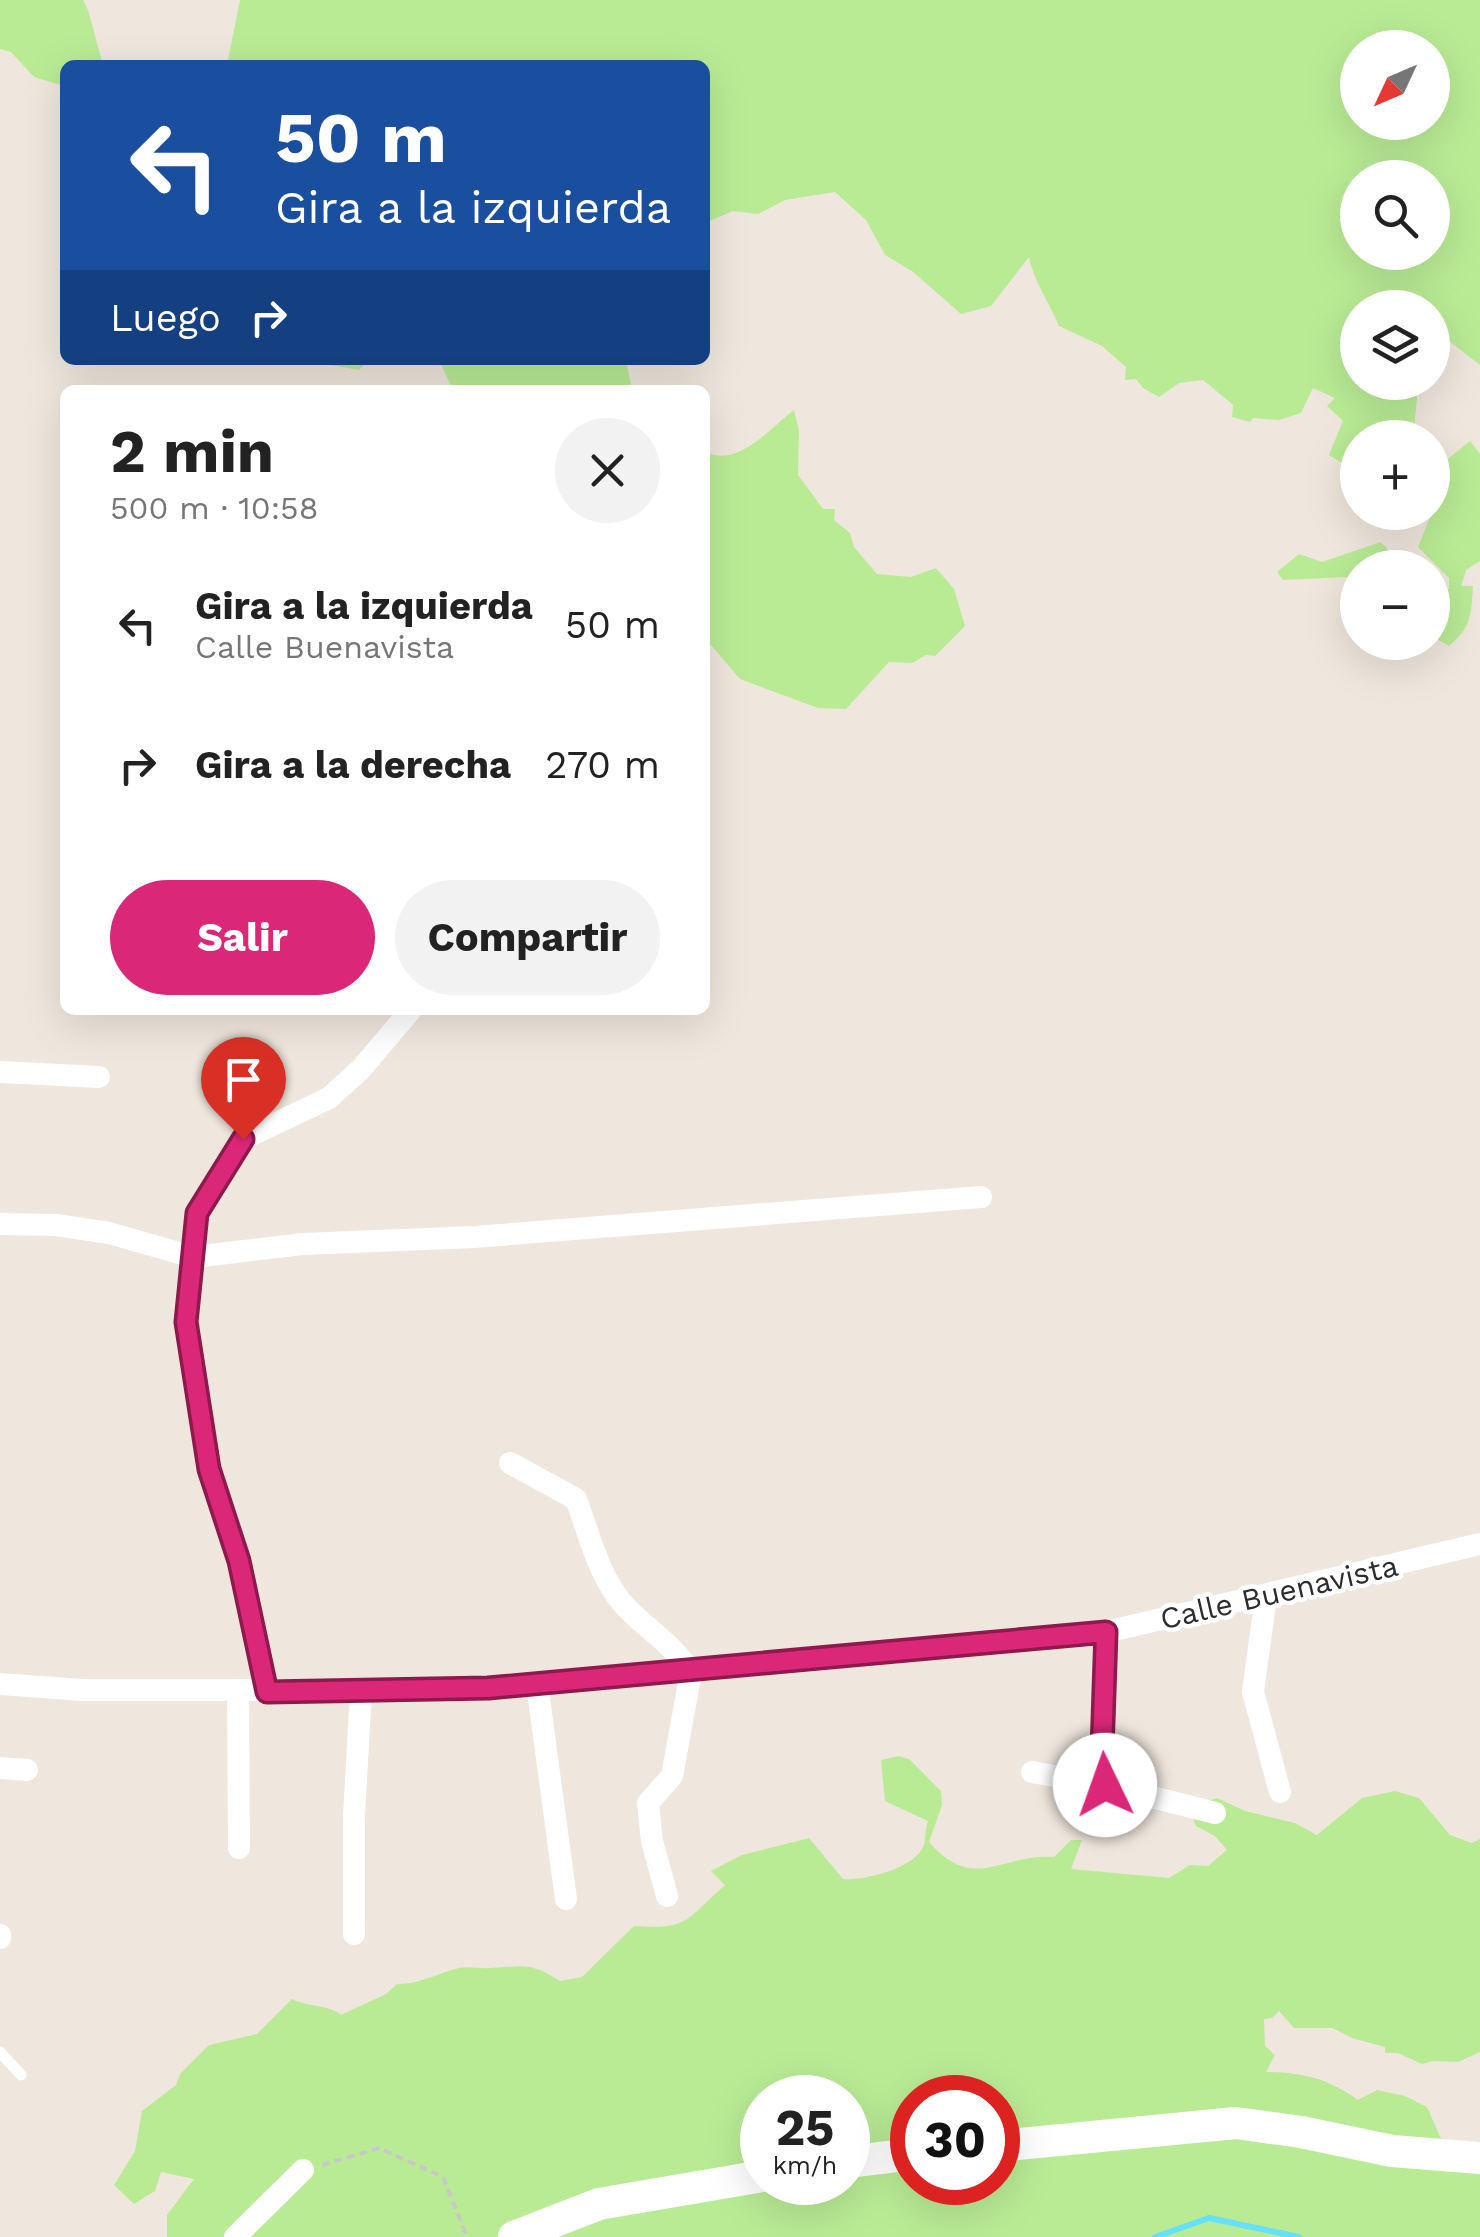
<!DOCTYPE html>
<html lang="es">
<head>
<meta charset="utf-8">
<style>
  body { margin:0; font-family:"Work Sans",sans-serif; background:#f2f2f2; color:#222; height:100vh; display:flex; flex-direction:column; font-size:38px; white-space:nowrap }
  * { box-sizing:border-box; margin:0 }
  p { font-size:32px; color:#767676 }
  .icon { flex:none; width:55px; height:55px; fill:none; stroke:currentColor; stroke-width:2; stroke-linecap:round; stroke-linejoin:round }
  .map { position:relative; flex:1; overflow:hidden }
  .sheet { position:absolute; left:60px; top:385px; width:650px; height:630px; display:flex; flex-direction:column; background:#fff; border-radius:15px; box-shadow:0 10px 40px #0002 }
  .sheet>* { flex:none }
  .hud { position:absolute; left:60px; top:60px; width:650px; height:305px; border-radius:15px; box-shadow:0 10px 40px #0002; background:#1a4fa0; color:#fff; overflow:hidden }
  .needle { width:65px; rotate:226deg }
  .fabs { position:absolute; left:1340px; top:30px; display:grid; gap:20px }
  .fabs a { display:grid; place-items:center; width:110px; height:110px; border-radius:50%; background:#fff; box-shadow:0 10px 40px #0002; font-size:50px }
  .speed { position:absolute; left:740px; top:2075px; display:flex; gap:20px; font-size:50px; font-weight:700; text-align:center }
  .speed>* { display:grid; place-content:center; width:130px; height:130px; border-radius:50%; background:#fff; box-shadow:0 10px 40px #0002; line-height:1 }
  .speed small { font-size:25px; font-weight:400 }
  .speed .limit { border:15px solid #d22; background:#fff; color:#111 }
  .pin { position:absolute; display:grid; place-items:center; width:85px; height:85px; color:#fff; margin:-102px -42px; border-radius:50% 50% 50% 0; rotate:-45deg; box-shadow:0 0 10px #0007 }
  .pin .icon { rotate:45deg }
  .me { position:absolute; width:110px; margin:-55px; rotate:357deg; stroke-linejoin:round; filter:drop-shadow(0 0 8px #0008) }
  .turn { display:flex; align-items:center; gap:35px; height:210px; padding:0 50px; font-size:45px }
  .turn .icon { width:130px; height:130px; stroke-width:2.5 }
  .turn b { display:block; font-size:70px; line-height:85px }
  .then { display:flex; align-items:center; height:95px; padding:0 50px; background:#0003; gap:20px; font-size:38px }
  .round { display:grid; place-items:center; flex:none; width:105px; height:105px; border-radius:52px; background:#f2f2f2 }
  .overview { display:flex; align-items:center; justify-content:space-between; height:170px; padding:0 50px }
  h1 { font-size:60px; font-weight:700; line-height:75px }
  .primary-button { display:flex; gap:20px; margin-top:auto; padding:20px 50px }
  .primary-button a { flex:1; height:115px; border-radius:60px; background:#db2777; color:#fff; font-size:40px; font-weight:700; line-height:115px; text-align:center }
  .primary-button a+a { background:#f2f2f2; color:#222 }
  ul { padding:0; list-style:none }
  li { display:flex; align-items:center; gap:30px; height:140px; padding:0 50px }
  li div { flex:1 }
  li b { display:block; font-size:38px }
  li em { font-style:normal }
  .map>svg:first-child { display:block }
</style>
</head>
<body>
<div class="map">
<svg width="1480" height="2237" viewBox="0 0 1480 2237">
  <rect width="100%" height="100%" fill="#efe6dd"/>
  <path fill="#b9eb95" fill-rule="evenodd" d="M0 0H83L88 10 103 65H65L64 86 34 77 11 52 0 49Z
    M240 0H1480V365L1449 341 1433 356 1432 308H1358V382L1411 383 1417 398 1414 430 1405 437 1358 438 1357 472 1329 455 1343 421 1327 406 1335 398 1313 388 1301 413 1279 420 1253 418 1250 422 1232 417 1233 405 1203 380 1179 383 1159 397 1143 388 1136 379 1125 380 1126 367 1102 346 1059 326C1049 302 1033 280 1029 257L991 306 961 314 912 271 885 255 866 220 835 192 785 200 758 214 733 211 705 223V65H227ZM1358 48H1432V122H1358ZM1358 178H1432V252H1358Z
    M303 360H383L365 364 359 370Z
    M439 360H626L632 390H453Z
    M794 410 799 431 798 475 823 509H835L834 520 850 533 854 547 877 574 911 577 936 568 954 589 965 626 935 656 926 655 912 663 889 662 846 709 818 708 740 679 705 638V452C738 468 769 429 794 410Z
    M1470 441 1480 454V561L1466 570 1461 586H1473C1471 614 1472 627 1449 646L1433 637 1432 590 1449 589V578L1418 547 1444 483 1448 459Z
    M1381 542 1403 567 1358 568 1357 595 1346 577 1283 580 1277 572 1299 554 1322 562Z
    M899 1756 909 1759 941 1791 942 1805 929 1842C974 1894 1002 1853 1054 1857L1071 1840H1082L1071 1869 1169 1878 1190 1865 1208 1866 1227 1850 1215 1836 1196 1826 1189 1808 1217 1798 1245 1811 1295 1823 1317 1835 1362 1798 1395 1791 1419 1798 1450 1835 1472 1843 1480 1839V2052L1458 2062 1433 2061 1422 2064 1398 2053H1385V2047L1352 2038 1333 2028H1294L1279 2011 1272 2018 1264 2019 1265 2046 1275 2055 1266 2072C1302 2072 1329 2079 1358 2100L1377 2090 1405 2096 1427 2107 1442 2141 1480 2160V2237H167V2215L194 2179 161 2172 155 2191 134 2204 114 2185 135 2151 142 2111 176 2085 180 2074 209 2045 257 2034 292 1999C307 2007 331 2005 341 2015L386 1994 397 1984C418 1985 438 1973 459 1968 469 1966 480 1969 491 1968 523 1966 531 1962 560 1981L582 1977 634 1926C690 1930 685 1920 725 1885L711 1871 742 1855 809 1838 843 1879C864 1881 916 1868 924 1845 926 1837 925 1829 928 1821L885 1801 881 1760ZM762 2098H848V2182H762ZM912 2098H998V2182H912Z"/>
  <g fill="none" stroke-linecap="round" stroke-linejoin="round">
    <path stroke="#66e0fb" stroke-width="6" d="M1155 2237 1209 2218 1299 2237"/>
    <path stroke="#c8c8c8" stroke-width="4" stroke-dasharray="8 5" stroke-linecap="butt" d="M322 2165 379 2148 443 2177 467 2237"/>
    <path stroke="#fff" stroke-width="11" d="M0 2052 21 2075"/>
    <path stroke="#fff" stroke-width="22" d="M0 1072 99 1077
      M0 1224 56 1225 109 1233 193 1257 303 1244 474 1237 981 1197
      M510 1463 576 1499C589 1534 599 1578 625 1606 648 1631 670 1641 691 1672L672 1776 648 1803 652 1841 667 1896
      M1266 1596 1253 1692 1280 1792
      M0 1684 83 1690H440L806 1661 1106 1632 1480 1544
      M537 1684 566 1899
      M238 1691 239 1848
      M267 1692 239 1561 209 1469 186 1323 197 1213 243 1139 329 1098 361 1069 411 1010
      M0 1768 27 1770
      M1032 1772 1105 1785 1215 1813
      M1105 1785 1102 1750 1106 1632
      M354 1934V1815L361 1692
      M0 1935V1938
      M235 2237 303 2170"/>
    <path stroke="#fff" stroke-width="32" d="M998 2146 1236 2123 1301 2132 1392 2151 1480 2158
      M848 2162 912 2154
      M514 2237 599 2204 762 2176"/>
  </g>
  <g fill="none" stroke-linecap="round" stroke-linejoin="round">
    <g stroke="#8e194d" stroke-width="25">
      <path id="route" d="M243 1139 197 1213 186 1322 209 1469 239 1561 267 1692 488 1688 1106 1632 1102 1750 1105 1785"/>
    </g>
    <use href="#route" stroke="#db2777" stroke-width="18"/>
  </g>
  <g text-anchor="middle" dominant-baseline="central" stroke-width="9" stroke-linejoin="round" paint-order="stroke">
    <g font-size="30" fill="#2c2c2c" stroke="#fff">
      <text transform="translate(1279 1592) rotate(-13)">Calle Buenavista</text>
    </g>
  </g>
</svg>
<div class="fabs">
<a><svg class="needle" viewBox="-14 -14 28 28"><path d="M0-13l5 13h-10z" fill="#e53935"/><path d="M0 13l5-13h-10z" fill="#767676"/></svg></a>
<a><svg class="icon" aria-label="search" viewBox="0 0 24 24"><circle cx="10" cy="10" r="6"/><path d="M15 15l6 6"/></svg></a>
<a><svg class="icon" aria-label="layers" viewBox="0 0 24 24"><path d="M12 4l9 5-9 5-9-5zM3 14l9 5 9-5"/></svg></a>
<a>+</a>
<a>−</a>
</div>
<div class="speed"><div>25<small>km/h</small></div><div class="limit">30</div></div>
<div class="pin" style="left:243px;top:1139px;background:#d93025"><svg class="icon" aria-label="arrive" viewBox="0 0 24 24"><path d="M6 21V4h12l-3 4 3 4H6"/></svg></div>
<svg class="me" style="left:1105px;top:1785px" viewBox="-20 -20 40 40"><circle r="19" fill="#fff"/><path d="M0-13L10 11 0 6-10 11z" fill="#db2777"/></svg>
<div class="hud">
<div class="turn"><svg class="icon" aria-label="left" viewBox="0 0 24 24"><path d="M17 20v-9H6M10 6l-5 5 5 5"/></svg><div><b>50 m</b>Gira a la izquierda</div></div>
<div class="then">Luego<svg class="icon" aria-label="right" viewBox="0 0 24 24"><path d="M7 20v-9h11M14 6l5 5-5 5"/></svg></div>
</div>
<section class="sheet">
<div class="overview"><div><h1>2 min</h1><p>500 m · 10:58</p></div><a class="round"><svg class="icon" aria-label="close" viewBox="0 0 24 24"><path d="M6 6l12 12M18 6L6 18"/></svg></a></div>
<ul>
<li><svg class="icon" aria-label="left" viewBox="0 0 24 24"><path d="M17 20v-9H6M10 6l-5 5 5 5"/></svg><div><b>Gira a la izquierda</b><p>Calle Buenavista</p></div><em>50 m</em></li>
<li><svg class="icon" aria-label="right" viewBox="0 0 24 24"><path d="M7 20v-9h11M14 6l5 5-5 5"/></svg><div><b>Gira a la derecha</b></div><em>270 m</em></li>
</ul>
<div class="primary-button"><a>Salir</a><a>Compartir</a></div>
</section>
</div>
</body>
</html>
